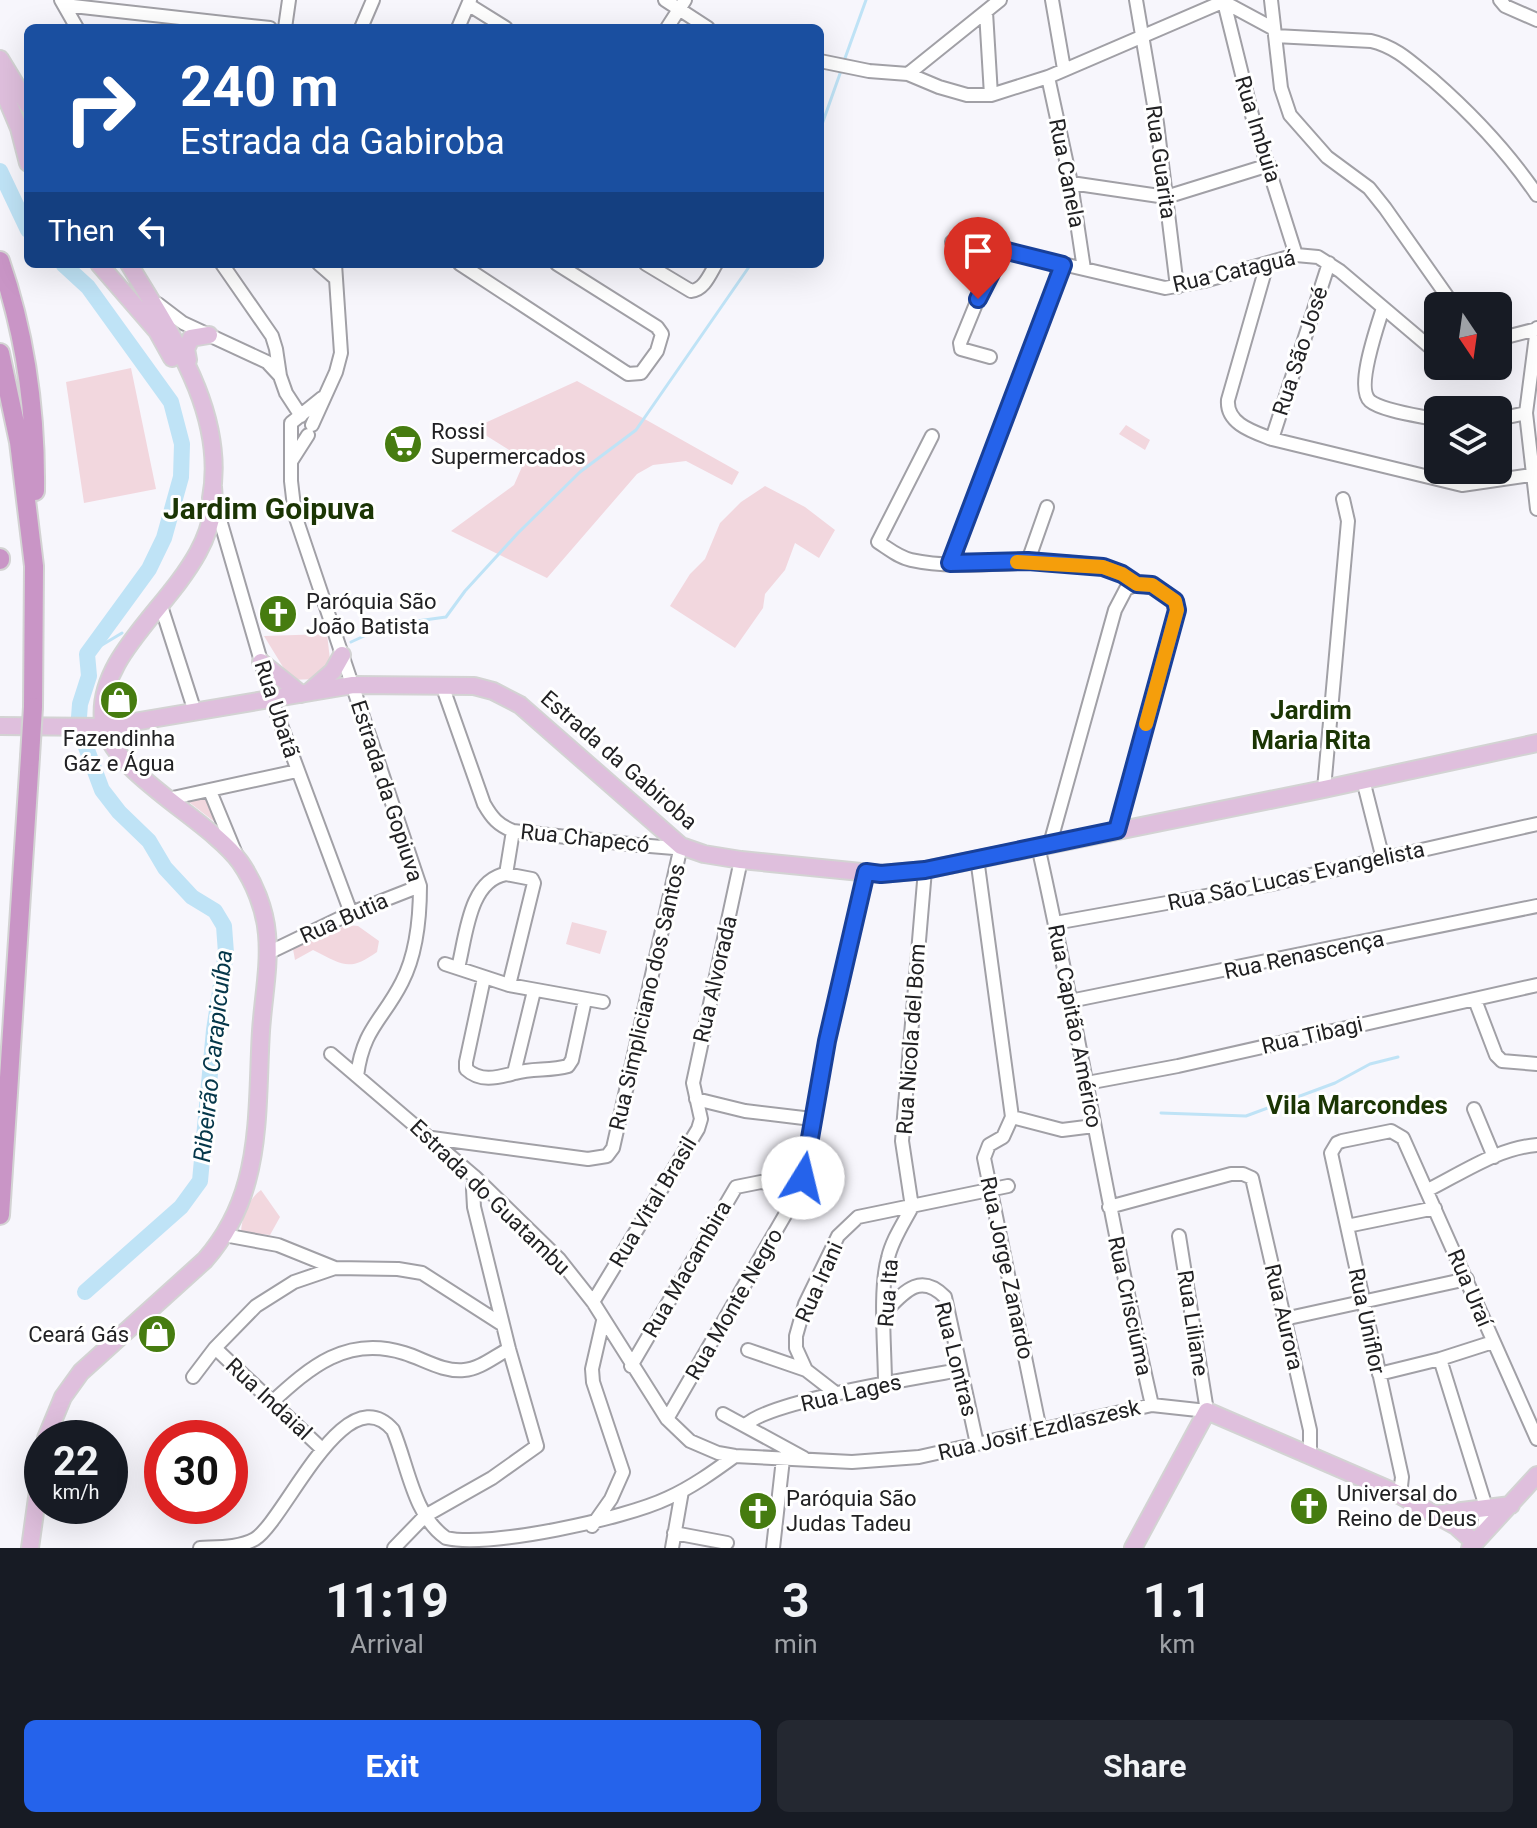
<!DOCTYPE html>
<html lang="en">
<head>
<meta charset="utf-8">
<style>
  body { margin:0; font-family:Roboto,sans-serif; background:#242831; color:#f1f3f6; height:100vh; display:flex; flex-direction:column; font-size:30px; white-space:nowrap }
  * { box-sizing:border-box; margin:0 }
  p { font-size:26px; color:#9ea1a6 }
  .icon { flex:none; width:44px; height:44px; fill:none; stroke:currentColor; stroke-width:2; stroke-linecap:round; stroke-linejoin:round }
  .map { position:relative; height:1548px; overflow:hidden }
  .details { display:flex; flex-direction:column; background:#171b24; flex:1 }
  .details>* { flex:none }
  .top-card { position:absolute; left:24px; top:24px; width:800px; height:244px; border-radius:12px; box-shadow:0 8px 32px #0002; background:#1a4fa0; color:#fff; overflow:hidden }
  .needle { width:52px; rotate:167deg }
  .buttons { position:absolute; left:1424px; top:292px; display:grid; gap:16px }
  .buttons a { display:grid; place-items:center; width:88px; height:88px; border-radius:12px; background:#171b24; box-shadow:0 8px 32px #0002; font-size:40px }
  .speed { position:absolute; left:24px; top:1420px; display:flex; gap:16px; font-size:40px; font-weight:700; text-align:center }
  .speed>* { display:grid; place-content:center; width:104px; height:104px; border-radius:50%; background:#171b24; box-shadow:0 8px 32px #0002; line-height:1 }
  .speed small { font-size:20px; font-weight:400 }
  .speed .limit { border:12px solid #d22; background:#fff; color:#111 }
  .pin { position:absolute; display:grid; place-items:center; width:68px; height:68px; color:#fff; margin:-82px -34px; border-radius:50% 50% 50% 0; rotate:-45deg; box-shadow:0 0 8px #0007 }
  .pin .icon { rotate:45deg }
  .me { position:absolute; width:88px; margin:-44px; rotate:9deg; stroke-linejoin:round; filter:drop-shadow(0 0 6px #0008) }
  .turn { display:flex; align-items:center; gap:28px; height:168px; padding:0 24px; font-size:36px }
  .turn .icon { width:104px; height:104px; stroke-width:2.5 }
  .turn b { display:block; font-size:56px; line-height:68px }
  .then { display:flex; align-items:center; height:76px; padding:0 24px; background:#0003; gap:16px; font-size:30px }
  .eta { display:flex; justify-content:space-evenly; align-items:center; height:136px; text-align:center }
  .eta b { font-size:48px; font-weight:700; line-height:56px }
  .button { display:flex; gap:16px; margin-top:auto; padding:16px 24px }
  .button a { flex:1; height:92px; border-radius:12px; background:#2563eb; color:#fff; font-size:32px; font-weight:700; line-height:92px; text-align:center }
  .button a+a { background:#242831; color:#f1f3f6 }
  .map>svg:first-child { display:block }
</style>
</head>
<body>
<div class="map">
<svg width="1537" height="1548" viewBox="0 0 1537 1548">
  <rect width="100%" height="100%" fill="#f7f6fc"/>
  <path fill="#f2d7de" d="M131 368 156 489 84 503 66 382Z
    M577 381 739 472 732 485 686 461 653 465 637 474 547 578 451 531 514 485 525 460 474 428Z
    M1126 425 1150 440 1145 450 1119 434Z
    M765 486 805 507 835 530 819 558 795 543 785 570 765 594 763 608 735 648 670 606 690 574 705 559 720 523 741 502Z
    M327 634 331 668 315 679 291 680 264 636Z
    M208 794 220 820 216 823 185 799Z
    M572 922 607 931 600 954 566 944Z
    M347 925 358 926 379 941 377 952C349 972 343 965 313 950L295 960 293 949Z
    M261 1190 280 1217 270 1235 241 1232C242 1217 248 1199 261 1190Z"/>
  <g fill="none" stroke-linecap="round" stroke-linejoin="round">
    <path stroke="#bfe3f6" stroke-width="3" d="M844 61 866 0
      M820 130 842 68
      M351 642 388 625 446 617 465 591 518 533 580 472 636 430 751 264
      M87 654 122 633
      M1161 1113 1246 1116 1335 1083 1370 1064 1398 1057"/>
    <path stroke="#bfe3f6" stroke-width="16" d="M0 171 28 230
      M63 264 88 287 171 402 182 444 181 477 164 538 149 569 87 654 89 676 80 704 79 717 83 739 102 790 119 812 149 841 165 868 192 897 215 911 224 926 226 953 214 1030 200 1181 181 1207 85 1292"/>
    <g stroke="#a1a0a6" stroke-width="16">
      <path id="minor" d="M61 0 77 28
        M665 0 708 28
        M1052 0 1064 69
        M1136 0 1157 123 1177 287
        M1271 0 1281 88 1290 115 1327 157 1369 188 1385 208 1454 306
        M1500 0 1505 6 1537 20
        M1224 2 1253 119 1296 255
        M1224 2 1274 29
        M64 5 270 28
        M469 5 506 28
        M986 12 991 95
        M285 28 289 0
        M361 28 373 0
        M458 28 470 0
        M667 28 685 0
        M1275 36 1371 41C1397 47 1413 64 1433 80 1473 115 1507 151 1537 195
        M820 61 869 71 908 74 939 87 967 95H991L1048 77 1227 0
        M908 74 1000 0
        M1048 77 1071 183 1084 269
        M1071 183 1166 197 1269 165
        M952 242 1003 250 1165 288 1204 281 1296 255 1318 257 1340 271 1438 354
        M222 264 272 336 276 349 280 376
        M319 264 335 278
        M460 264 628 374 641 373 657 351 662 334 657 327 557 264
        M646 264 691 291C704 290 710 274 716 264
        M1267 264 1228 400C1226 424 1254 432 1272 439L1462 485 1531 475
        M158 304 183 323 267 362 280 376 286 393 301 416
        M1383 308C1378 325 1355 388 1370 401 1382 411 1422 416 1438 420
        M1537 328 1526 413 1537 509
        M1498 339 1537 329
        M990 357 961 349 960 343 978 299 1003 250
        M322 398 291 423V481L295 515 420 886C420 918 417 953 402 982 383 1020 363 1028 357 1076
        M1498 419 1526 413
        M312 425 336 372 341 353 335 264
        M932 436 878 542C889 549 898 557 911 560 969 573 1042 554 1103 567 1116 570 1125 579 1137 584 1154 590 1159 584 1175 601L1177 610 1117 830
        M1272 439 1329 263
        M292 460 308 435
        M216 506 274 706 351 913
        M1028 561 1047 507
        M950 563 1063 265
        M161 606 195 712
        M1363 780 1383 859
        M1324 789 1348 521 1343 499
        M210 791 236 854
        M168 799 297 771
        M1050 844 1115 610 1126 589 1137 584
        M1038 846C1080 1032 1109 1220 1152 1405
        M977 858 1012 1117
        M506 874 532 879 534 883 509 985
        M1055 923 1267 885 1537 824
        M268 953 351 913 420 886
        M445 964 509 985 603 1002
        M458 968C466 937 469 880 506 874L513 831
        M484 978 466 1062V1069C481 1083 499 1077 515 1073 532 1068 551 1071 568 1066L572 1060 585 1000
        M1475 1000 1496 1055 1502 1061 1537 1064
        M1070 1001 1537 906
        M331 1054 475 1177 559 1259 593 1302 667 1419 690 1441 718 1453 735 1456 852 1462 919 1457 1152 1405 1207 1411 1179 1236
        M514 1073 534 991
        M1087 1083 1178 1066 1537 985
        M696 1099 745 1111 812 1119
        M1474 1109 1494 1157
        M1012 1117 1003 1137 989 1145 984 1158 1040 1430
        M1012 1117 1062 1130 1094 1126
        M432 1138 588 1159 607 1156 613 1148 681 846 674 848 638 845 513 831C498 825 492 818 484 804L442 685
        M1428 1190C1462 1173 1498 1148 1537 1145
        M912 1207 902 1141 925 870
        M1109 1207 1231 1174H1243L1252 1178 1310 1430V1457
        M1347 1226 1435 1208
        M224 1235 278 1245 335 1268
        M593 1302 698 1129 701 1119 693 1083 741 860
        M885 1312C904 1292 920 1272 945 1297L977 1444
        M1284 1319 1467 1279
        M215 1348 322 1449
        M748 1350 806 1370
        M1440 1359 1486 1507 1484 1533
        M631 1366 736 1187 761 1182 800 1189
        M1379 1374 1440 1359 1493 1342
        M193 1377 215 1348 256 1306 294 1282 335 1268 398 1269 422 1273 503 1325
        M885 1384C885 1349 879 1290 888 1258 892 1240 903 1224 912 1207
        M837 1394 806 1370 796 1348V1336L805 1304 838 1236 858 1217 1008 1186
        M271 1403C310 1367 347 1335 404 1353 424 1359 442 1372 464 1370 480 1369 495 1356 509 1349
        M723 1414 804 1458
        M667 1419 800 1189 827 1041 866 872
        M746 1425C768 1401 921 1377 960 1370
        M1400 1495 1402 1477 1331 1153 1337 1143 1342 1141 1391 1131 1403 1138 1537 1439
        M592 1526 611 1499 623 1472 593 1382 592 1369 603 1321
        M674 1533 727 1543
        M200 1548C217 1547 239 1548 255 1539 286 1519 345 1374 393 1430 408 1465 413 1515 446 1538 489 1548 624 1519 668 1498 692 1487 713 1472 735 1456
        M394 1548 425 1516 492 1478 537 1446 509 1349 474 1207 473 1189 475 1177
        M672 1548 682 1491
        M773 1548 783 1459"/>
    </g>
    <g stroke="#d3d3d3" stroke-width="20">
      <path id="major" d="M0 59 28 105
        M0 83 19 128 28 163
        M99 264 157 331 172 358
        M129 264C170 333 227 413 211 498
        M188 360 186 349 191 338 209 335
        M261 662 301 694
        M309 692 333 671 342 655
        M0 726 104 727 353 685 474 686 493 691 520 705 681 846 704 854 741 860 881 874 925 870 1324 789 1537 743
        M46 1438 63 1397 81 1372 205 1260C225 1237 239 1211 247 1181 260 1134 258 1079 261 1031 263 999 270 966 267 934 265 909 254 882 240 862 209 819 109 772 103 721 94 637 223 580 213 487
        M1437 1514 1511 1505
        M30 1548 42 1462
        M1133 1548 1207 1411 1392 1491 1456 1526 1474 1542
        M1470 1548 1537 1475"/>
    </g>
    <g stroke="#d3d3d3" stroke-width="22">
      <path id="highway" d="M0 261C26 336 36 412 35 491
        M0 353 19 442 34 566 33 707
        M0 558V560
        M0 1215 30 757"/>
    </g>
    <use href="#minor" stroke="#fff" stroke-width="12"/>
    <use href="#major" stroke="#dfbfdd" stroke-width="16"/>
    <use href="#highway" stroke="#c995c6" stroke-width="18"/>
    <g stroke="#d3d3d3" stroke-width="22" stroke-linecap="butt">
      <path id="highway-bridge" d="M30 757 33 707"/>
    </g>
    <use href="#highway-bridge" stroke="#c995c6" stroke-width="18"/>
  </g>
  <g fill="none" stroke-linecap="round" stroke-linejoin="round">
    <g stroke="#184099" stroke-width="20">
      <path id="route" d="M803 1178 827 1041 866 872 881 874 925 870 1117 830 1177 610 1175 601 1152 585 1137 584 1122 574 1103 567 1028 561 950 563 1063 265 1003 250 978 299"/>
    </g>
    <use href="#route" stroke="#2563eb" stroke-width="14"/>
    <path stroke="#f59e0b" stroke-width="14" d="M1017 562 1103 567 1122 574 1137 584 1152 585 1175 601 1177 610 1146 724"/>
  </g>
  <defs>
    <g id="supermarket-disc" transform="scale(2)"><circle r="9.5" fill="#467c10" stroke="#fff"/><path d="M-6-5.5h2.5l.6 2H6L4.5 2H-2.5L-4.4-4H-6ZM-1.5 3.2a1.3 1.3 0 1 0 .1 0ZM3 3.2a1.3 1.3 0 1 0 .1 0Z" fill="#fff"/></g>
    <g id="church-disc" transform="scale(2)"><circle r="9.5" fill="#467c10" stroke="#fff"/><path d="M-1.2-6h2.4v3.5h3.3v2.4h-3.3V6h-2.4V-.1h-3.3v-2.4h3.3Z" fill="#fff"/></g>
    <g id="shop-disc" transform="scale(2)"><circle r="9.5" fill="#467c10" stroke="#fff"/><path d="M-5-2.5h2.3a2.7 3.5 0 0 1 5.4 0H5L5.5 6h-11ZM-1.5-2.5h3a1.5 2.3 0 0 0-3 0Z" fill="#fff"/></g>
  </defs>
  <g fill-rule="evenodd">
    <use href="#supermarket-disc" x="403" y="444"/>
    <use href="#church-disc" x="278" y="614"/>
    <use href="#shop-disc" x="119" y="700"/>
    <use href="#shop-disc" x="157" y="1334"/>
    <use href="#church-disc" x="1309" y="1506"/>
    <use href="#church-disc" x="758" y="1511"/>
  </g>
  <g text-anchor="middle" dominant-baseline="central" stroke-width="6" stroke-linejoin="round" paint-order="stroke">
    <g font-size="22" fill="#212123" stroke="#fff">
      <text transform="translate(1258 129) rotate(73)">Rua Imbuia</text>
      <text transform="translate(1161 162) rotate(82)">Rua Guarita</text>
      <text transform="translate(1067 173) rotate(79)">Rua Canela</text>
      <text transform="translate(1234 271) rotate(-13)">Rua Cataguá</text>
      <text transform="translate(1300 351) rotate(-72)">Rua São José</text>
      <text transform="translate(277 709) rotate(72)">Rua Ubatã</text>
      <text transform="translate(619 760) rotate(41)">Estrada da Gabiroba</text>
      <text transform="translate(387 791) rotate(72)">Estrada da Gopiuva</text>
      <text transform="translate(585 838) rotate(6)">Rua Chapecó</text>
      <text transform="translate(1296 876) rotate(-12)">Rua São Lucas Evangelista</text>
      <text transform="translate(344 918) rotate(-24)">Rua Butia</text>
      <text transform="translate(1304 955) rotate(-12)">Rua Renascença</text>
      <text transform="translate(715 979) rotate(-77)">Rua Alvorada</text>
      <text transform="translate(647 997) rotate(-77)">Rua Simpliciano dos Santos</text>
      <text transform="translate(1075 1026) rotate(79)">Rua Capitão Américo</text>
      <text transform="translate(1312 1035) rotate(-13)">Rua Tibagi</text>
      <text transform="translate(911 1039) rotate(-86)">Rua Nicola del Bom</text>
      <text transform="translate(490 1197) rotate(44)">Estrada do Guatambu</text>
      <text transform="translate(653 1202) rotate(-59)">Rua Vital Brasil</text>
      <text transform="translate(1007 1268) rotate(78)">Rua Jorge Zanardo</text>
      <text transform="translate(687 1269) rotate(-60)">Rua Macambira</text>
      <text transform="translate(819 1282) rotate(-66)">Rua Irani</text>
      <text transform="translate(1470 1288) rotate(67)">Rua Uraí</text>
      <text transform="translate(888 1293) rotate(-86)">Rua Ita</text>
      <text transform="translate(734 1304) rotate(-60)">Rua Monte Negro</text>
      <text transform="translate(1130 1306) rotate(78)">Rua Crisciúma</text>
      <text transform="translate(1284 1317) rotate(77)">Rua Aurora</text>
      <text transform="translate(1367 1321) rotate(78)">Rua Uniflor</text>
      <text transform="translate(1193 1323) rotate(81)">Rua Liliane</text>
      <text transform="translate(956 1359) rotate(76)">Rua Lontras</text>
      <text transform="translate(851 1393) rotate(-13)">Rua Lages</text>
      <text transform="translate(269 1399) rotate(43)">Rua Indaial</text>
      <text transform="translate(1039 1430) rotate(-13)">Rua Josif Ezdlaszesk</text>
    </g>
    <g font-size="22" fill="#212123" stroke="#fff" text-anchor="start">
      <text x="431" y="431">Rossi<tspan x="431" dy="25">Supermercados</tspan></text>
      <text x="306" y="601">Paróquia São<tspan x="306" dy="25">João Batista</tspan></text>
      <text x="119" y="738" text-anchor="middle">Fazendinha<tspan x="119" dy="25">Gáz e Água</tspan></text>
      <text x="129" y="1334" text-anchor="end">Ceará Gás</text>
      <text x="1337" y="1493">Universal do<tspan x="1337" dy="25">Reino de Deus</tspan></text>
      <text x="786" y="1498">Paróquia São<tspan x="786" dy="25">Judas Tadeu</tspan></text>
    </g>
    <g font-size="24" font-style="italic" fill="#05374a" stroke="#fff">
      <text transform="translate(213 1056) rotate(-84)">Ribeirão Carapicuíba</text>
    </g>
    <g font-size="26" font-weight="bold" fill="#1b3504" stroke="#fff">
      <text x="1311" y="710">Jardim<tspan x="1311" dy="30">Maria Rita</tspan></text>
      <text x="1357" y="1105">Vila Marcondes</text>
    </g>
    <g font-size="30" font-weight="bold" fill="#1b3504" stroke="#fff">
      <text x="269" y="508">Jardim Goipuva</text>
    </g>
  </g>
</svg>
<div class="buttons">
<a><svg class="needle" viewBox="-14 -14 28 28"><path d="M0-13l5 13h-10z" fill="#e53935"/><path d="M0 13l5-13h-10z" fill="#9ea1a6"/></svg></a>
<a><svg class="icon" aria-label="layers" viewBox="0 0 24 24"><path d="M12 4l9 5-9 5-9-5zM3 14l9 5 9-5"/></svg></a>
</div>
<div class="speed"><div>22<small>km/h</small></div><div class="limit">30</div></div>
<div class="pin" style="left:978px;top:299px;background:#d93025"><svg class="icon" aria-label="arrive" viewBox="0 0 24 24"><path d="M6 21V4h12l-3 4 3 4H6"/></svg></div>
<svg class="me" style="left:803px;top:1178px" viewBox="-20 -20 40 40"><circle r="19" fill="#fff"/><path d="M0-13L10 11 0 6-10 11z" fill="#2563eb"/></svg>
<div class="top-card">
<div class="turn"><svg class="icon" aria-label="right" viewBox="0 0 24 24"><path d="M7 20v-9h11M14 6l5 5-5 5"/></svg><div><b>240 m</b>Estrada da Gabiroba</div></div>
<div class="then">Then<svg class="icon" aria-label="left" viewBox="0 0 24 24"><path d="M17 20v-9H6M10 6l-5 5 5 5"/></svg></div>
</div>
</div>
<section class="details">
<div class="eta">
<div><b>11:19</b><p>Arrival</p></div>
<div><b>3</b><p>min</p></div>
<div><b>1.1</b><p>km</p></div>
</div>
<div class="button"><a>Exit</a><a>Share</a></div>
</section>
</body>
</html>
